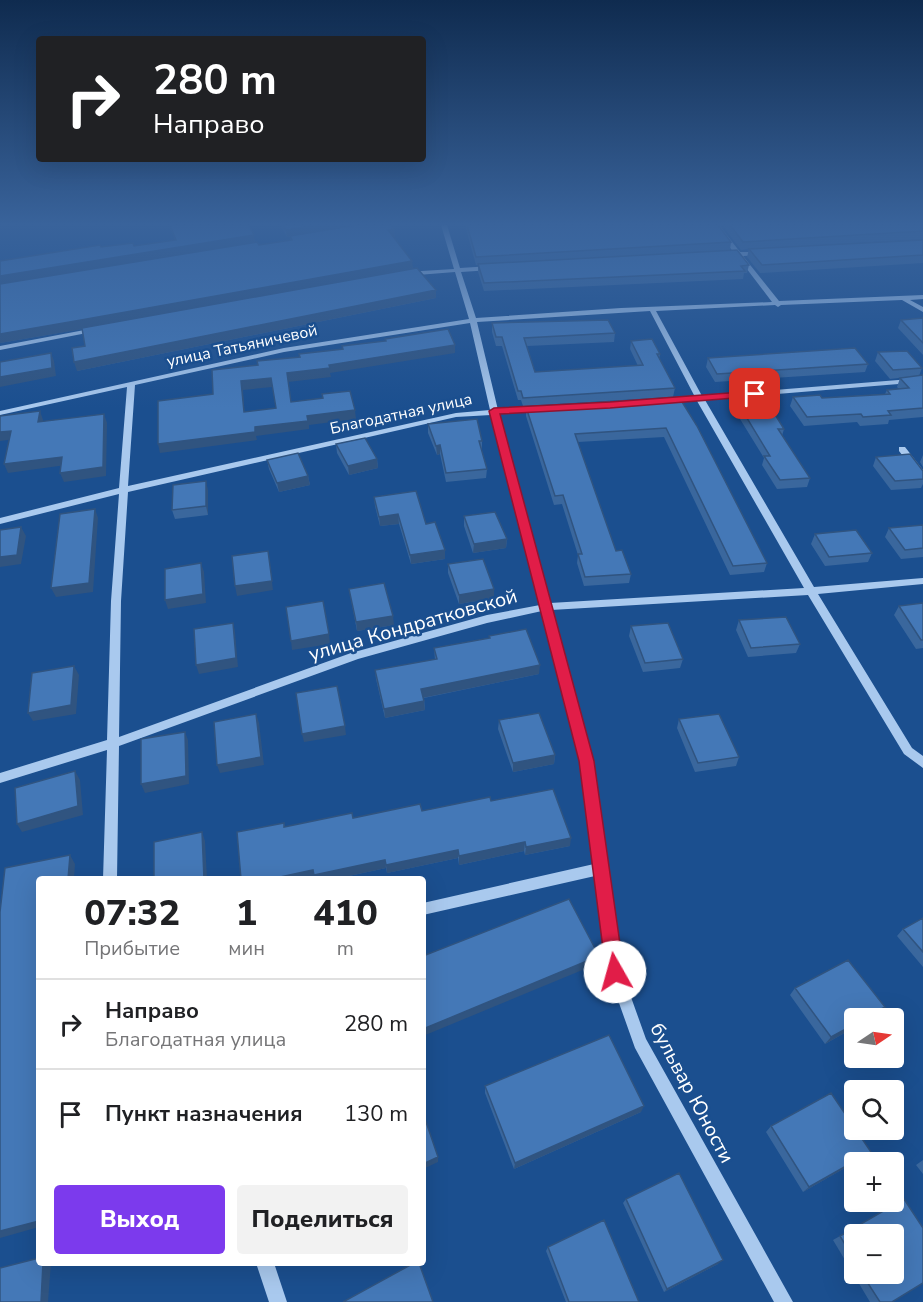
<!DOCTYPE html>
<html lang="ru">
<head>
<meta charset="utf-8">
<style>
  body { margin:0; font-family:"Nunito Sans",sans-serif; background:#f2f2f2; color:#202124; height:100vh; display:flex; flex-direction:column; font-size:22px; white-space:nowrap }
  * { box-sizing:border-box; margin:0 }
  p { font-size:20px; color:#757577 }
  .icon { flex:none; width:33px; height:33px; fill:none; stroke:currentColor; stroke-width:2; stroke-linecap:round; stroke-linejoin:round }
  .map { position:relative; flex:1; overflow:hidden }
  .drawer { position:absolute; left:36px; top:876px; width:390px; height:390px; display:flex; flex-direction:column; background:#fff; border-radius:6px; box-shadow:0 6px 24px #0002 }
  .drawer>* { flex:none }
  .top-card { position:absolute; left:36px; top:36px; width:390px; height:126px; border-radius:6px; box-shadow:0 6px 24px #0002; background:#202124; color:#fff; overflow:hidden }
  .needle { width:39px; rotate:77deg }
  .buttons { position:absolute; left:844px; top:1008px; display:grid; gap:12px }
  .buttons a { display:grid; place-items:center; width:60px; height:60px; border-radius:6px; background:#fff; box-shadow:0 6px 24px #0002; font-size:30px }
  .pin { position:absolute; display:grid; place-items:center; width:51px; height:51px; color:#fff; margin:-26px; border-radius:12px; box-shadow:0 3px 9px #0006 }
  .me { position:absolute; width:66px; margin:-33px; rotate:353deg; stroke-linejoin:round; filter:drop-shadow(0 0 4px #0008) }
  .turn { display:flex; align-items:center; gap:21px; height:126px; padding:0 18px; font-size:27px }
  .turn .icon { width:78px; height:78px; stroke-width:2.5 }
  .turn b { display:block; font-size:42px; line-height:51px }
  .eta { display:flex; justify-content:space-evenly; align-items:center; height:102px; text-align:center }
  .eta b { font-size:36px; font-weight:800; line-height:42px }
  .primary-button { display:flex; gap:12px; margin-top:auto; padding:12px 18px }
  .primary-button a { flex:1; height:69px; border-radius:6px; background:#7c3aed; color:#fff; font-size:24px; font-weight:800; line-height:69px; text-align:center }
  .primary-button a+a { background:#f2f2f2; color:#202124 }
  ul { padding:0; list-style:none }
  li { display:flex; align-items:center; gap:18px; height:90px; padding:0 18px; border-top:2px solid #e0e0e0 }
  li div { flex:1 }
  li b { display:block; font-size:22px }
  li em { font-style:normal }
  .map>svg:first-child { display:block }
</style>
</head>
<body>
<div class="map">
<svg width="923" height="1302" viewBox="0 0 923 1302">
  <rect width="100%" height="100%" fill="#1b4f8f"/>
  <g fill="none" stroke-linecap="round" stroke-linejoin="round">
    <path fill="#a9c9ee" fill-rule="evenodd" d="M441 225H447L460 268 491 266 494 268 491 270 461 272 476 318 621 308 772 302 737 256H724V254L734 253 713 225H719L740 252H763L764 253 761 255 743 256 779 301 923 295V299L910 300 923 307V312L902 300 781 305 778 307 775 305 656 311 702 396 923 378V382L705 400 814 587 923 578V584L818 594 912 748 923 756V768L904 754 808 595 551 610 592 761 607 864 609 868 608 872 622 972 646 1039 793 1302H774L635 1048 608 972 595 876 423 915V903L594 864 580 761 542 611 487 623 358 659 119 746 117 879H103L107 750 0 783V773L107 740 111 601 119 494 0 524V518L119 488 127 387 0 415V411L284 348 469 319 455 272 405 276 402 274 405 272 454 269ZM650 311 695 397 669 399 665 401 669 403 697 401 804 588 550 603 499 414 539 411 543 409 539 407 498 410 477 322ZM470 323 490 410 456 413 128 486 135 385 284 352ZM491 415 540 605 487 615 351 653 119 737 121 601 128 492 456 417Z
      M95 328 97 329V331L0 350V346Z
      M899 447H905L923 470V479L920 478 899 451Z
      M256 1263H274L287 1302H269Z"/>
  </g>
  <path fill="#3a679d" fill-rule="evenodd" d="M169 225H249L255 242 259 245 290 240V237H287L280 225H391L394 229 395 237H394L413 268 193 309 436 290V298L77 371 85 346 82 329 0 343V261L101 247 134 246 175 240Z
    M465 225H718L731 242 730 250 540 261 749 265 747 273H744L743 279 484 291 478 272V265H476Z
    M722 225H923V239L749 249 923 240V263L760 273 747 257 749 249 741 250Z
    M923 318V355L898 328 901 320Z
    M492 323 615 333 614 342 527 346 535 372 638 366 630 349 631 341 660 354 659 359 675 388 673 397 523 406 521 400H518L502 346H496L492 332Z
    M878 352 922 368 919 376 923 375V417L889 420 888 424 860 426 857 422 804 426 790 406 793 397 822 398 885 394 887 390 899 389 897 387 900 378 908 377 890 379 875 361Z
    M708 358 868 364 865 372 715 382 706 367Z
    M679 397 767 563 764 572 730 575 664 437 578 442 616 551 631 574 629 583 584 586 577 563 578 555 562 504 554 505 526 416V407Z
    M742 410 784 429 782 436 810 478 807 487 777 489 762 465 764 458 740 419Z
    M428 424 482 441V449L481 450 487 469 486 478 446 482 440 454 437 455 428 433Z
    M336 444 377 459 378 468 349 475 337 453Z
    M923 455V467L920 462Z
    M876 457 923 471V484L921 488 891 490 873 466Z
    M267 460 308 476 310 485 279 492 269 469Z
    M208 490V515L175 519 172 510Z
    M374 497 426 524 445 550V559L411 564 399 524 380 526 375 506Z
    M464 516 507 539 506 548 473 553 464 526Z
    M923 525V557L901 559 885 537 889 528Z
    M815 534 872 553 868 562 825 566 811 544Z
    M448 564 494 589V598L459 604 448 573Z
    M349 589 394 625 357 631Z
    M923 603V648L916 649 894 615 899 606Z
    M739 620 800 644 796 653 748 657 736 630Z
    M631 626 683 659 680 668 643 672 629 636Z
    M489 636 539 674 424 698 425 710 385 718 376 679 375 670 435 660 434 648 489 638Z
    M679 719 739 757 736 766 695 772 677 728Z
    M499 720 555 755 554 764 513 772 498 729Z
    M491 801 570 846 525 855 524 851 459 865 458 858 387 873 386 868 335 879H241L284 823 285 827 353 818 422 811Z
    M923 918V967L897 936 903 929Z
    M795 988 879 1014 871 1018H855V1027L825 1044 790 995Z
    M485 1086 641 1112 514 1169 485 1093Z
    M771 1126 871 1152 864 1157 803 1192 766 1132Z
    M923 1160V1174L916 1165Z
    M626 1199 718 1264 664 1292 623 1203Z
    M904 1199 923 1228V1283L892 1302H870L833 1240ZM855 1234H894V1274H855Z
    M548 1247 639 1302H566L546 1251Z"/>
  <path fill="#305480" d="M315 225H367L287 237 286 230Z
    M394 229 395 237 389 238 388 230Z
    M254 235 255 243 0 285V276Z
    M412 261 413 268 83 329 0 343V334Z
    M436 290V298L77 371 74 362Z
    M455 345V353L330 373 331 377 288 382 287 373 329 365Z
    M51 353 54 361 56 376 0 387V377Z
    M271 378 272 387 243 390 245 421 244 412 241 381Z
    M355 410 356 419 309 425V429L256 436 257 440 160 453 158 444 255 427 307 416Z
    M40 411 43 420 41 431 38 422Z
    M104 414 107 423 106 476 64 482 60 473Z
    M11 431 15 439 0 441V432Z
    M440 445V454L437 455 436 446Z
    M62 457 66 465 8 473 4 464Z
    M377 459 378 468 349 475 348 466Z
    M308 476 310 485 279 492 277 483Z
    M206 481 208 490V515L206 506Z
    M95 509 98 518 93 592 56 597 51 588Z
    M398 514 399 524 380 526 379 517Z
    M21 527 26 536 21 564 0 567V557Z
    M507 539 506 548 473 553 474 544Z
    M445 550V559L411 564 410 555Z
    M268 551 273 590 237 596 235 586Z
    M201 563 204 572 206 603 168 609 165 600Z
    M494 589V598L459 604V595Z
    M393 616 394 625 357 631 356 622Z
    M233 623 235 632 238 667 199 674 196 665Z
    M329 634 330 644 292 650 291 641Z
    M540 665 539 674 422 698 421 689Z
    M74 666 79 675 76 714 33 721 28 713Z
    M424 701 425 710 385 718 384 709Z
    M256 714 259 723 264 765 220 773 217 765Z
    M345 726 346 735 304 742 302 734Z
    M185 732 188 740 189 784 145 793 141 784Z
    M555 755 554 764 513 772V763Z
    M75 771 80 780 83 815 22 832 17 824Z
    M202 832 205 841 207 879H204Z
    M571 838 570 846 525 855 526 847Z
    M525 842 524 851 459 865V856Z
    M458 850V858L387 873 386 865Z
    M70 855 75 864 74 879H68Z
    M385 860 386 868 335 879H271L313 870Z
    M599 956 597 964 423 1036V1029Z
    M885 1007 879 1014 871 1018H865Z
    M855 1024V1027L825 1044 831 1037Z
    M644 1106 641 1112 514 1169 515 1163Z
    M871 1152 864 1157 803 1192 809 1187Z
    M438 1157V1162L423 1169V1164Z
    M39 1221V1227L0 1238V1231Z
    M723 1260 718 1264 664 1292 667 1289Z
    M43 1263H51L48 1302H41Z"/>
  <path fill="#4478b7" stroke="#305480" stroke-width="1.5" fill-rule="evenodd" d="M170 225H249L254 235 0 276V261L100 245 101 247 133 243 134 246 176 240Z
    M283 225H315L286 230Z
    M356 225H391L394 229 388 230 412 261 81 320 0 334V284L257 242 259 245 292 240 290 236Z
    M467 225H718L731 242 476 257Z
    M730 225H923V231L743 242Z
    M923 240V255L762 265 749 249Z
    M737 250 749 265 741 266 745 271 484 283 478 264Z
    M417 268 436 290 74 362 72 348 85 346 82 328Z
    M923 318V343L901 320Z
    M608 320 615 333 524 338 535 372 643 365 631 341 652 339 660 354H657L675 388 523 398 521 391H518L502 337H496L492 323Z
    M448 329 455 345 329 365 330 368 287 373 291 402 323 398 322 394 350 391 355 410 307 416 308 421 255 427V432L158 444V401L213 394 212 370 258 365 257 361 300 357 299 354 343 349 342 346 386 341 385 339ZM271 378 276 408 244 412 241 381Z
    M855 348 868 364 717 374 708 358Z
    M907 351 922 368 893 370 878 352Z
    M51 353 52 368 0 377V362Z
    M923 375V408L888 411 891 415 863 417 861 414 807 417 793 397 820 395 822 398 890 394 887 390 909 388 900 378Z
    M679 397 697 426 767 563 733 566 666 428 575 434 616 551 622 550 631 574 585 577 578 554H582L563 495 555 496 526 407Z
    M771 408 784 429H778L810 478 780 480 764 456H770L742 410Z
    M40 411 38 422 104 414 103 467 60 473 62 457 4 464 11 431 0 432V416Z
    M477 419 482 441H479L487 469 446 473 440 445 436 446 428 424Z
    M365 438 377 459 348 466 336 444Z
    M298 453 308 476 277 483 267 460Z
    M910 454 923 471V479L895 481 876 457Z
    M206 481V506L172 510 173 485Z
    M416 491 426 524 435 522 445 550 410 555 398 514 379 517 374 497Z
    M95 509 89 583 51 588 60 514Z
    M495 512 507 539 474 544 464 516Z
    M923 525V548L905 550 889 528Z
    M21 527 17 555 0 557V530Z
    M856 530 872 553 829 557 815 534Z
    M268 551 272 581 235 586 232 556Z
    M483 559 494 589 459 595 448 564Z
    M201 563 203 594 165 600V569Z
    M384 583 393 616 356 622 349 589Z
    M323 601 329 634 291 641 286 607Z
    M923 603V640H921L899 606Z
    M786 617 800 644 751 648 739 620Z
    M233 623 236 658 196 665 194 629Z
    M668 623 683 659 645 663 631 626Z
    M526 629 540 665 421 689 424 701 384 709 375 670 437 659 434 648 490 638 489 636Z
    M74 666 71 705 28 713 32 673Z
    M337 686 345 726 302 734 296 693Z
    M539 713 555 755 513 763 499 720Z
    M256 714 261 757 217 765 214 722Z
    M719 714 739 757 698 763 679 719Z
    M185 732 186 776 141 784V739Z
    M75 771 78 806 17 824 15 788Z
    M553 789 571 838 526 847 525 842 459 856 458 850 386 865 385 860 314 875 313 870 271 879H241L237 832 284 823V827L352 813 353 818 420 804 422 811 490 797 491 801Z
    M202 832 204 879H154V842Z
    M70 855 68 879H39V1221L0 1231V912L5 868Z
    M569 899 599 956 423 1029V956Z
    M923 918V952L903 929Z
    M848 960 885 1007 865 1018H855V1024L831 1037 795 988Z
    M609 1035 644 1106 515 1163 485 1086Z
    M831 1093 871 1152 809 1187 771 1126Z
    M423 1113 438 1157 423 1164Z
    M679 1173 723 1260 667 1289 626 1199Z
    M904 1199 923 1228V1283L892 1302H880L862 1274H894V1234H855V1261L840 1236Z
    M604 1220 639 1302H569L548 1247Z
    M39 1258V1263H43L41 1302H0V1268Z
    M414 1263H419L433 1302H343Z"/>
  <linearGradient id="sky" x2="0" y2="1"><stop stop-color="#0f2b4f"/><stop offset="0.55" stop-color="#39639b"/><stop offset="1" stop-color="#39639b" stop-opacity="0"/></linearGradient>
  <rect width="923" height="408" fill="url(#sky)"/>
  <path fill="#e11d48" stroke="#92132f" stroke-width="1.5" d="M755 391 760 394 759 396 610 408 500 414 594 761 624 972 621 978 615 981 609 978 606 972 579 761 489 411 494 408 610 402Z"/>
  <g text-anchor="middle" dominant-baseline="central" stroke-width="5" stroke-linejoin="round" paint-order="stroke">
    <g font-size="16" fill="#fff" stroke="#1b4f8f">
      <text transform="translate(242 346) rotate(-12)">улица Татьяничевой</text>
      <text transform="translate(401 414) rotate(-12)">Благодатная улица</text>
    </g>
    <g font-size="20" fill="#fff" stroke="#1b4f8f">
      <text transform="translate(413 625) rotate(-16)">улица Кондратковской</text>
      <text transform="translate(692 1093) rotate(62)">бульвар Юности</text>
    </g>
  </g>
</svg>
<div class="buttons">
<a><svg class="needle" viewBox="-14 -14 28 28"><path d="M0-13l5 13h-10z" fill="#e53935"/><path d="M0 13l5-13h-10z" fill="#757577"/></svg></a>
<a><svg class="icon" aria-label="search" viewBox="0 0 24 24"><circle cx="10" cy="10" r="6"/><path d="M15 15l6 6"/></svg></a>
<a>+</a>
<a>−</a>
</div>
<div class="pin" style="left:755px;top:394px;background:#d93025"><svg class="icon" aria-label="arrive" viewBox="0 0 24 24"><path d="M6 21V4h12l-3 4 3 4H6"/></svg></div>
<svg class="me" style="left:615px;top:972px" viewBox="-20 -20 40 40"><circle r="19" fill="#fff"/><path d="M0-13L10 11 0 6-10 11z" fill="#e11d48"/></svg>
<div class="top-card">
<div class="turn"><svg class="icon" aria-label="right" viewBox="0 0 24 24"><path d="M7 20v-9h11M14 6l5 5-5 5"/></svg><div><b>280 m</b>Направо</div></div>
</div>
<section class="drawer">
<div class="eta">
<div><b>07:32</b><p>Прибытие</p></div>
<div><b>1</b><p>мин</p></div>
<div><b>410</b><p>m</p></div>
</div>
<ul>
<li><svg class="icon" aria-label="right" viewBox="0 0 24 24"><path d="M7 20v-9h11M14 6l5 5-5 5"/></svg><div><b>Направо</b><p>Благодатная улица</p></div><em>280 m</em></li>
<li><svg class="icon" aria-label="arrive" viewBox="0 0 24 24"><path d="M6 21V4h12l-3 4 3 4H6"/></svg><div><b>Пункт назначения</b></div><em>130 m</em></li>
</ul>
<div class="primary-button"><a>Выход</a><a>Поделиться</a></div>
</section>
</div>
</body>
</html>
